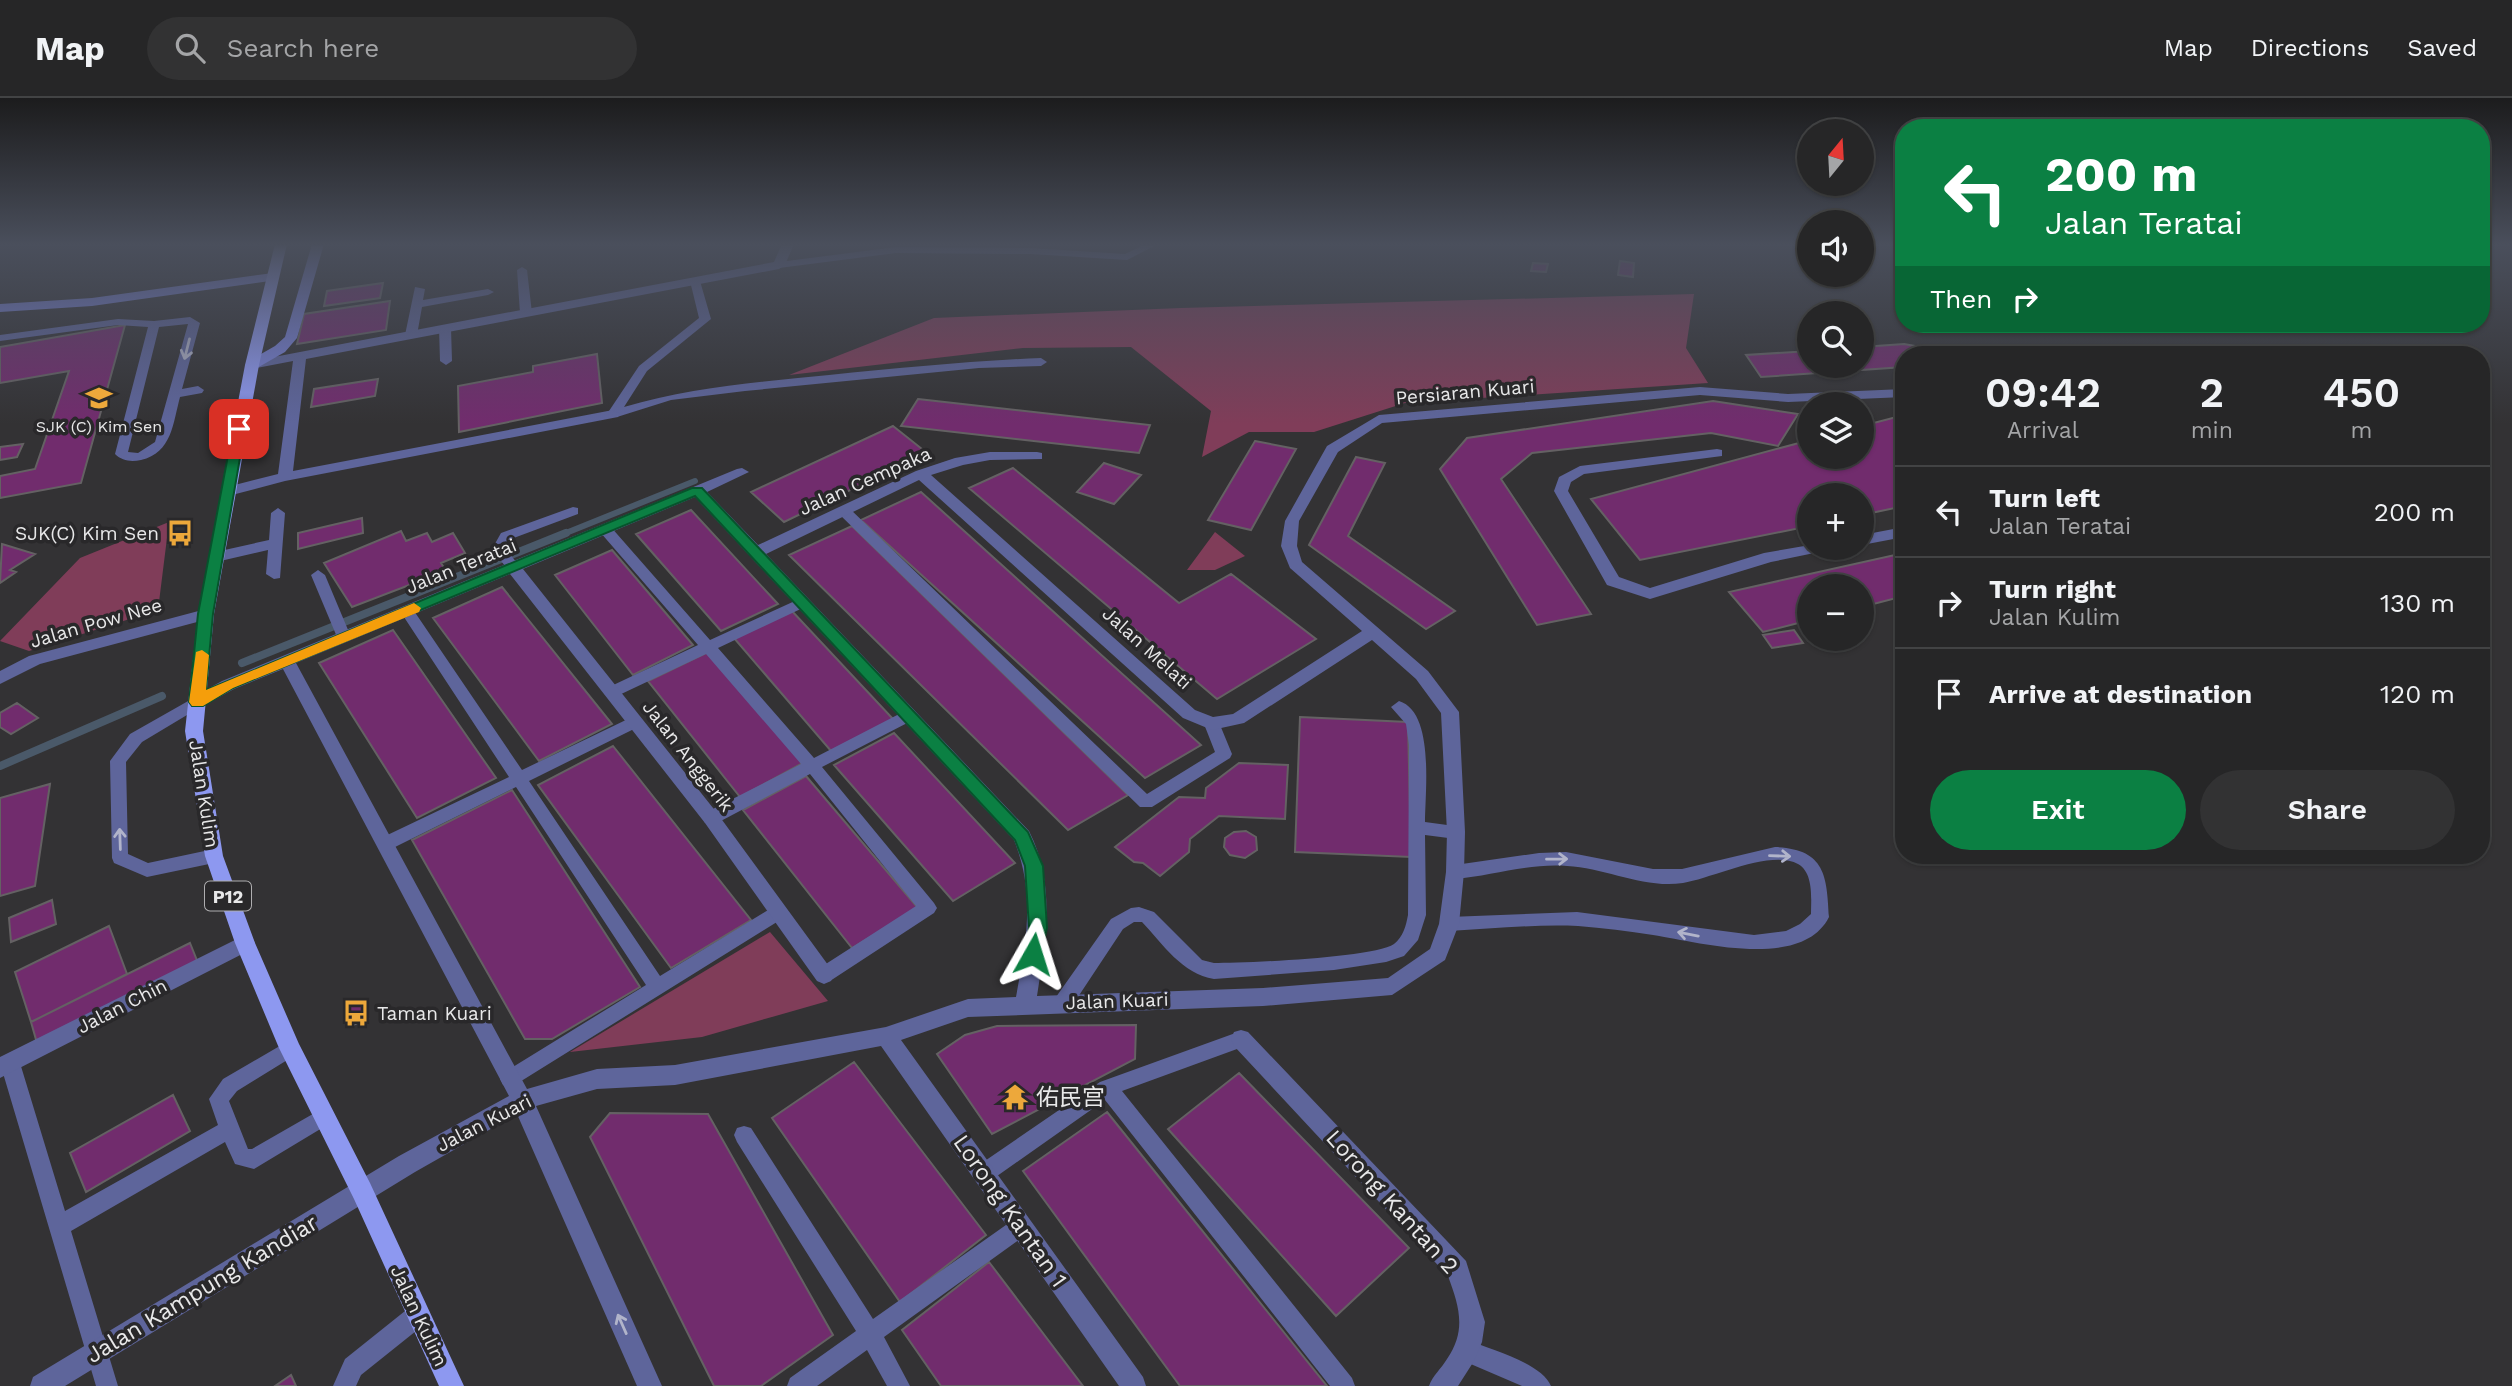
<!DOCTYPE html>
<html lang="en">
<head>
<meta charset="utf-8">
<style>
  body { margin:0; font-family:"Work Sans","Noto Sans SC",sans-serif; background:#323233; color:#f1f3f6; height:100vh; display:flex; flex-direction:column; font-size:26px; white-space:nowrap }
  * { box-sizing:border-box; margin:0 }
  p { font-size:23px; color:#a4a5a7 }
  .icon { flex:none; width:38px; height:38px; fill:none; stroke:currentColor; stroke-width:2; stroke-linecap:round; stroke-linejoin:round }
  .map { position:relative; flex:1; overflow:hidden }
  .details { position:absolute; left:1895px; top:248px; width:595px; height:518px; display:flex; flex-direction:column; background:#262627; border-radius:28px; box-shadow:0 2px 5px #0004,0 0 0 2px #424344 }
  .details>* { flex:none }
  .top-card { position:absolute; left:1895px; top:21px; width:595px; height:214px; border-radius:28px; box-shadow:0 2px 5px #0004,0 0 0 2px #424344; background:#0b8043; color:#fff; overflow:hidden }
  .needle { width:46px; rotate:18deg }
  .tools { position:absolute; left:1797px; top:21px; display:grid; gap:14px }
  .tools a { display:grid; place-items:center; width:77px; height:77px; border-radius:50%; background:#262627; box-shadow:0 2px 5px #0004,0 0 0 2px #424344; font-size:35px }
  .pin { position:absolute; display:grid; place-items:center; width:60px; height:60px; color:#fff; margin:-30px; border-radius:14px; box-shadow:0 4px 10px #0006 }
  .me { position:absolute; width:77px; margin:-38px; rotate:6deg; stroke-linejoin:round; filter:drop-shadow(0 0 5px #0008) }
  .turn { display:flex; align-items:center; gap:24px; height:147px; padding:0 35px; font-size:32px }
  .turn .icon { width:91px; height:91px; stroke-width:2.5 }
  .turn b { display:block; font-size:49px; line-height:60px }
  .then { display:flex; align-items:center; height:66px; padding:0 35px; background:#0003; gap:14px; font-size:26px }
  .eta { display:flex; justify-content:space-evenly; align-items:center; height:119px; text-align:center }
  .eta b { font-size:42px; font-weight:600; line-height:49px }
  .button { display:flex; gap:14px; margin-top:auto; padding:14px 35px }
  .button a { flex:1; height:80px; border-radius:42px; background:#0b8043; color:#fff; font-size:28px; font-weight:600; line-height:80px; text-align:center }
  .button a+a { background:#323233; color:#f1f3f6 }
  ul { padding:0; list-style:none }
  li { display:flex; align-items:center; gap:21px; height:91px; padding:0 35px; border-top:2px solid #424344 }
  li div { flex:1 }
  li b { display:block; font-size:26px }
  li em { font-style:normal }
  header { display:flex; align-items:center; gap:42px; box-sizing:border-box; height:98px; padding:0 35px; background:#262627; border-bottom:2px solid #424344 }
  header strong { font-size:33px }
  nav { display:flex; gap:38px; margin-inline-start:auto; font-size:24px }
  .search { width:490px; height:63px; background:#323233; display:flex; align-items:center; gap:18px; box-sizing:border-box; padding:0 24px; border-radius:38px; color:#a4a5a7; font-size:26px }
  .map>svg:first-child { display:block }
</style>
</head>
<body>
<header>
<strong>Map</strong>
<div class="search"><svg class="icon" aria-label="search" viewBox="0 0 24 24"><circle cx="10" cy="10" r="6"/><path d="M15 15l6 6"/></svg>Search here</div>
<nav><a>Map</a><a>Directions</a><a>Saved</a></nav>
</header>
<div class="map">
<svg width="2512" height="1288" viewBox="0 0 2512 1288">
  <rect width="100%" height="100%" fill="#333234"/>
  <path fill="#803d59" d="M1694 196 1686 250 1708 285 1405 305 1314 334H1249L1202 359 1211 313 1131 249 1023 250 789 277 934 220 1181 210Z
    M169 424 158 512 29 553 0 543 80 460Z
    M1215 434 1245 458 1215 472H1187Z
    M770 834 828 903 702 939 570 954Z"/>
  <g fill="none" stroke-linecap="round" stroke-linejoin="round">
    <path stroke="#4a5969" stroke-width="6" d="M561 437 695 383"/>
    <path stroke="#4a5969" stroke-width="8" d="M242 565 566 435
      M0 668 162 598"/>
  </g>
  <path fill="#712c6d" stroke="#646163" stroke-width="2" d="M1620 163 1634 165 1633 179 1618 177Z
    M1533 165 1548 166 1546 174 1531 173Z
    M383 185 380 200 324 208 327 193Z
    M390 203 386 232 297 246 304 216Z
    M125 227 81 385 0 400V378L35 371 69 273 0 285V249Z
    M1904 246 1966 257H1904V269L1761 279 1746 257 1810 253V268H1862V249Z
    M597 256 602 305 459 334 458 288 533 274V268Z
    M378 281 375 298 311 309 314 291Z
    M918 301 1150 327 1139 355 901 328Z
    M1713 303 1798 316 1778 348 1711 335 1532 355 1501 381 1591 516 1537 527 1440 371 1467 340Z
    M1904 317V408L1862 417V397H1810V428L1640 462 1591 401 1810 342V359H1862V328Z
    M893 328 927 355 784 424 751 394Z
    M1255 343 1296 351 1251 432 1208 422Z
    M23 346 17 359 0 362V349Z
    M1356 359 1385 365 1348 438 1455 513 1426 531 1309 447Z
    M1104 365 1141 377 1114 406 1077 394Z
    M1013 370 1179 505 1231 476 1316 541 1217 601 969 390Z
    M921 394 1201 647 1145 680 861 422Z
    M691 412 778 506 721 533 636 436Z
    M362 420 363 435 298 451V435Z
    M852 428 1128 697 1068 732 789 457Z
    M401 433 406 443 427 435 432 444 453 435 465 455 441 465 446 473 352 509 324 465Z
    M2 446 35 456 10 472 16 474 0 485Z
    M612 452 693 547 633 577 555 477Z
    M1904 455V498L1862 509V488H1810V522L1763 534 1729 494Z
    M502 489 612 626 539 663 433 520Z
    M791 512 893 621 831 653 734 540Z
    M393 532 496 680 417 720 319 565Z
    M1794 532 1803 545 1772 550 1763 537Z
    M708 554 803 665 740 699 648 583Z
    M17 605 38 620 11 636 0 629V615Z
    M1300 619 1408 624 1411 759 1295 754Z
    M894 635 1015 765 953 803 834 667Z
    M613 648 751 822 671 870 538 687Z
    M1239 665 1288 667 1285 721 1219 718 1190 741 1189 754 1160 778 1143 765 1134 764 1115 749 1179 699 1205 700 1206 690Z
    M806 678 918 810 852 850 743 712Z
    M50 686 35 788 0 798V700Z
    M512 692 640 889 552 941H525L412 742Z
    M1246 733 1256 739 1257 752 1245 760 1230 757 1224 749 1225 740 1234 734Z
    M52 802 56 826 11 844 9 820Z
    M109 828 127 876 31 924 15 874Z
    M190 845 198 865 37 945 31 924Z
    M361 902 368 920 351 928 345 911Z
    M1136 927 1135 961 992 1036 937 956 965 937 997 928Z
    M854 964 986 1137 900 1204 772 1020Z
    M1239 975 1409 1150 1336 1218 1168 1031Z
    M173 997 190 1033 86 1094 70 1055Z
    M1107 1014 1327 1288H1180L1023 1073Z
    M610 1015 708 1016 833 1237 761 1288H714L590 1039Z
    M989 1164 1083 1288H941L902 1232Z
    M291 1277 296 1288H275Z"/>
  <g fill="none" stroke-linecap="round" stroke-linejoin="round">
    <path fill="#5e659b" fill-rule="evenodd" d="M1146 146H1158L1127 162 1031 156 896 155 779 170 774 167 779 164 896 149 1031 150 1125 156Z
      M522 169 527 172 532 215 526 218 520 215 517 172Z
      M695 180 700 183 711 221 647 273 624 309C691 289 759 284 829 277 899 270 970 263 1041 260L1047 264 1041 268 979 270 745 293 671 302 617 319H609L607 316 639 268 699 220 690 183Z
      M415 189 425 191 423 202 488 191 494 194 488 197 422 209 417 237 411 240 405 237Z
      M190 219 200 225 182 291 198 288 204 292 202 295 180 299C173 325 172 355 141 362 131 364 122 363 115 356L148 229 118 227 0 243V237L118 221 154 223ZM188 226 155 344 138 355 128 354 159 229Z
      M445 227 451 230 452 263 446 267 440 263 439 230Z
      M573 409 578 410V416L511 441 506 451 520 469 518 472H508L492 451 501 435Z
      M844 409 849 410 1147 696 1215 654 1204 626 1206 622H1218L1232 656 1230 660 1152 709H1140L839 416V410Z
      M605 427 610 428 710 542 797 502H807L809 505 807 508 718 550 814 660 903 614H913L916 618 913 622 822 669 934 805 937 810 934 815 830 883 824 885 818 883 815 877 818 871 916 808 810 676 717 725H705L703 720 705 715 801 666 706 556 617 598H607L604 594 607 590 698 547 600 434 598 431 600 428Z
      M318 472 325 477 351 539 349 543H339L337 539 311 477Z
      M407 508 412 510 522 672 630 620H640L643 624 640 628 529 683 660 878 773 809 779 807 785 809 788 814 785 819 510 990 503 987 500 981 503 975 646 887 516 689 391 751H379L377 746 379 741 509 679 400 513Z
      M197 598 202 600 205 604 202 608 142 644 126 664 128 756 148 765 214 751 220 753 222 758 220 763 214 765 147 779 114 765 112 760 110 663 130 636Z
      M1399 603C1435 614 1425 694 1425 724L1462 729 1464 734 1462 739 1456 741 1425 737 1426 817 1418 842 1404 858 1386 864 1334 872 1214 881C1182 876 1163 846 1142 824H1134L1123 831 1070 911 1063 913 1056 911 1054 905 1056 899 1111 821 1131 810 1139 809 1154 814 1202 862 1214 865C1243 865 1374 860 1394 846 1403 839 1406 828 1408 817L1409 647 1406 626 1391 609Z
      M1775 749C1825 751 1827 777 1829 819 1802 873 1698 844 1653 837 1628 833 1603 830 1578 828 1535 826 1492 831 1449 833L1443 831 1440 826 1443 821 1449 819 1577 814 1754 837 1786 833 1800 826 1811 816C1811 801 1814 775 1798 766 1771 751 1713 780 1683 785 1644 791 1606 770 1567 768 1529 765 1492 778 1455 781L1449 779 1446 774 1449 769 1455 767 1539 755 1566 754 1653 771H1682Z
      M1241 933 1248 935 1250 941 1248 947 1122 993 1352 1280 1355 1288H1330L1105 1002 990 1083 983 1086 976 1083 973 1076 976 1069 1100 984Z
      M290 942 297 944 299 950 297 956 237 993 229 1003 248 1051H252L325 1009 332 1012 335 1018 332 1024 254 1071 235 1066 225 1044 71 1133 118 1288H96L0 965 3 959 10 956 17 959 20 965 65 1113 218 1027 209 1001 223 981Z
      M744 1028 751 1030 873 1221 1013 1122 1020 1119 1027 1122 1030 1129 1027 1136 884 1239 910 1288H887L867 1252 817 1288H787L790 1280 856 1233 737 1044 734 1037 737 1030Z
      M418 1206 426 1209 429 1217 426 1225 361 1277 356 1288H333L345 1261 410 1209Z
      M1467 1242C1490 1251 1542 1265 1551 1288H1522L1459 1261 1456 1253 1459 1245Z"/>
    <path fill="#5e659b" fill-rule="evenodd" d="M782 146H794L785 167 779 171 306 261 293 373 613 312 620 316 618 319 285 383 228 398 221 393 223 390 278 376 293 263 252 271 245 267 247 264 774 164Z
      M1700 289 1788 296 1904 291V299L1788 304 1700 297 1382 325 1338 354 1299 423 1297 448 1302 464 1428 573 1459 614 1465 734 1464 774 1459 826 1445 862 1392 897 1263 908 968 919 901 942 1143 1279 1146 1288H1119L881 948 675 987 597 991 536 1008 662 1288H637L517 1016 415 1074 65 1288H30L33 1279 399 1058 509 998 283 571 234 591 203 608H191L188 604 191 600 222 583 737 371 742 370 749 374 707 394 758 447 916 373 955 360 990 354H1037L1042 355V361L990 362 963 367 931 377 1195 612 1213 619 1233 616 1362 533 1290 470 1281 448 1285 423 1327 348 1379 317ZM919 382 1183 620 1212 632 1244 625 1372 542 1416 581 1441 615 1447 734 1446 774 1439 826 1430 851 1388 880 1263 890 1037 898C1046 842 1056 786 1029 733L766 456ZM695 399 1014 742C1036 797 1026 843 1016 899L968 901 886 929 675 967 597 971 527 991 296 565 510 476 705 725 817 883 824 886 831 883 834 877 831 871 717 715 523 471Z
      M1717 351 1722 352V358L1584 376 1571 384 1568 393 1619 479 1650 490 1764 455 1810 447V450H1826L1824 453 1771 464 1650 501 1607 487 1554 393 1559 379 1580 368Z
      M278 410 285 415 280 480 274 481 266 476 268 452 216 464 211 463 208 459 211 455 269 442 271 415Z
      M1904 429V439L1862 447V437Z
      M206 511 212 512 214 516 212 520 40 566 0 586V573L29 558Z
      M245 837 252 839 255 845 252 851 0 980V959Z
      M1241 932 1248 934 1466 1163 1485 1224 1482 1244 1474 1263 1458 1288H1429C1433 1277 1441 1271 1447 1261 1467 1232 1459 1208 1448 1178L1234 948 1231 941 1234 934Z"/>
    <path fill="#7780d6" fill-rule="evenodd" d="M312 146H324L297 240 285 254 257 270H247V264L275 248 285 239Z
      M273 175 277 176V182L92 208 0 214V206L92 200Z"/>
    <path fill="#8d98f0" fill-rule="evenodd" d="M275 146H287L259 267 214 516 203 633 223 758 255 845 299 946 370 1085 464 1288H439L354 1101 279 950 235 845 205 758 185 633 198 516 245 267Z"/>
  </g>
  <defs><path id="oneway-shaft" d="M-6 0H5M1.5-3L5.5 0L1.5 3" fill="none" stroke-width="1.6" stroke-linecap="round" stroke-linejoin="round" transform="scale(1.75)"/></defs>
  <g stroke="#b1b4ca">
    <use href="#oneway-shaft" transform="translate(187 251) rotate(104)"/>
    <use href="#oneway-shaft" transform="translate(120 741) rotate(-92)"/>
    <use href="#oneway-shaft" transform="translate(1780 758) rotate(2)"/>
    <use href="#oneway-shaft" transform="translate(1557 761) rotate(-1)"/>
    <use href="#oneway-shaft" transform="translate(1688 836) rotate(-169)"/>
    <use href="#oneway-shaft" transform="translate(622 1226) rotate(-114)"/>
  </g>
  <linearGradient id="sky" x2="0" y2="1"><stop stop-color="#1c1c1d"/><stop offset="0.45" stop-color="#4a4f5c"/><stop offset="1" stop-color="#4a4f5c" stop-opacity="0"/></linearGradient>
  <rect width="2512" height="326" fill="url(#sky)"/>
  <path fill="#0b8043" stroke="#07532c" stroke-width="2" d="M239 327 245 331 213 516 206 592 692 390H702L1028 734 1043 768 1047 830 1040 861 1033 863 1027 861 1024 856 1029 830 1025 768 1015 742 695 398 233 590 203 608H192L189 604 198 516 233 331Z"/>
  <path fill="#f59e0b" d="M414 505 421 510 419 514 233 590 203 608H192L189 604 196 554 202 552 209 557 206 592Z"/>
  <defs>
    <g id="school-bare" transform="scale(2.1)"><path d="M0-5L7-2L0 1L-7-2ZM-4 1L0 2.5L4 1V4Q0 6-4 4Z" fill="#eda83b" stroke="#29282a" stroke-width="2.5" paint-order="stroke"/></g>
    <g id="bus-bare" transform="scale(2.1)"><path d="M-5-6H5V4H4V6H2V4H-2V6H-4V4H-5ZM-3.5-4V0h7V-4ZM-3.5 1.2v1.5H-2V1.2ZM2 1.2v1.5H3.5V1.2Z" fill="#eda83b" stroke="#29282a" stroke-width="2.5" paint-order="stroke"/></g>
    <g id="temple-bare" transform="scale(2.1)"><path d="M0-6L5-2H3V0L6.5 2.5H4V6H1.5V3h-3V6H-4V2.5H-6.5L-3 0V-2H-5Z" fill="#eda83b" stroke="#29282a" stroke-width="2.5" paint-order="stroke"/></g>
  </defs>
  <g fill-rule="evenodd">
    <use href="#school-bare" x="99" y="300"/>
    <use href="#bus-bare" x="180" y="435"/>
    <use href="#bus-bare" x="356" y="915"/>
    <use href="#temple-bare" x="1015" y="999"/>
  </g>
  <g text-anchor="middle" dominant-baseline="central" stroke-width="7" stroke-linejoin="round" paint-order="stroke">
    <g font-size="16" fill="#e8e8e9" stroke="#29282a">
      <text x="99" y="328">SJK (C) Kim Sen</text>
    </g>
    <rect fill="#29282a" stroke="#afaeb0" stroke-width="2" x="205" y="783.5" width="46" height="29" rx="5"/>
    <g font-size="18" font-weight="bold" fill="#e8e8e9">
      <text x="228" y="798">P12</text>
    </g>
    <g font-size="19" fill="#e8e8e9" stroke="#29282a">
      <text transform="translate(1465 294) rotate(-5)">Persiaran Kuari</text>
      <text transform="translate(865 383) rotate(-24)">Jalan Cempaka</text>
      <text transform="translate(461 468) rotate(-22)">Jalan Teratai</text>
      <text transform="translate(96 525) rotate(-16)">Jalan Pow Nee</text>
      <text transform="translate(1147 550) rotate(42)">Jalan Melati</text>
      <text transform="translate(688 658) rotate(52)">Jalan Anggerik</text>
      <text transform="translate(204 696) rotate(81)">Jalan Kulim</text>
      <text transform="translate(1117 903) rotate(-2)">Jalan Kuari</text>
      <text transform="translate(122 908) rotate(-27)">Jalan Chin</text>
      <text transform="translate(484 1025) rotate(-27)">Jalan Kuari</text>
      <text transform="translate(419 1218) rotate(65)">Jalan Kulim</text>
    </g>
    <g font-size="19" fill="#e8e8e9" stroke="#29282a" text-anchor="end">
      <text x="159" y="435">SJK(C) Kim Sen</text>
      <text x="377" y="915" text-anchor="start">Taman Kuari</text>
    </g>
    <g font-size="23" fill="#e8e8e9" stroke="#29282a" text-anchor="start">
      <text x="1036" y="999">佑民宫</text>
    </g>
    <g font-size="23" fill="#e8e8e9" stroke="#29282a">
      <text transform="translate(1392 1104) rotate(48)">Lorong Kantan 2</text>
      <text transform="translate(1010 1113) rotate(55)">Lorong Kantan 1</text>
      <text transform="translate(202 1191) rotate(-31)">Jalan Kampung Kandiar</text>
    </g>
  </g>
</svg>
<div class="tools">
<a><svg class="needle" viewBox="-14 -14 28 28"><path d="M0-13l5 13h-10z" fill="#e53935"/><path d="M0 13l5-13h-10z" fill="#a4a5a7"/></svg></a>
<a><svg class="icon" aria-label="sound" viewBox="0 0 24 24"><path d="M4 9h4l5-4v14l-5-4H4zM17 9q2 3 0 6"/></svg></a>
<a><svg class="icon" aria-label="search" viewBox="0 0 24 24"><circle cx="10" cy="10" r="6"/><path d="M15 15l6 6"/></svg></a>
<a><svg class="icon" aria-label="layers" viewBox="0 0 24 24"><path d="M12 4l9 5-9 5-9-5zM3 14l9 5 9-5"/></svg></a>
<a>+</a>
<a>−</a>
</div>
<div class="pin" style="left:239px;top:331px;background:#d93025"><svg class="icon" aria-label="arrive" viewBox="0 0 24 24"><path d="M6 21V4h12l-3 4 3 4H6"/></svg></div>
<svg class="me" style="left:1033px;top:856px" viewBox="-20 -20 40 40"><path d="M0-17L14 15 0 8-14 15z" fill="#0b8043" stroke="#fff" stroke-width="4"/></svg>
<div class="top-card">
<div class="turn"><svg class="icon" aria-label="left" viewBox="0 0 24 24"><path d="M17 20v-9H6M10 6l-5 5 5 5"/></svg><div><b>200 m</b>Jalan Teratai</div></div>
<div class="then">Then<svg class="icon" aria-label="right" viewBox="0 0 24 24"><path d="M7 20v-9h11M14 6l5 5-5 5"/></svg></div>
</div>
<section class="details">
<div class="eta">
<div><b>09:42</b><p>Arrival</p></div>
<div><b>2</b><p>min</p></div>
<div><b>450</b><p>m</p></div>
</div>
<ul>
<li><svg class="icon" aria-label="left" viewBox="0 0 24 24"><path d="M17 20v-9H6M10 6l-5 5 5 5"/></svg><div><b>Turn left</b><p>Jalan Teratai</p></div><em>200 m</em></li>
<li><svg class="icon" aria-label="right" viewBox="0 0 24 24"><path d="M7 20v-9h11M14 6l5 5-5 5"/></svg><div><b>Turn right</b><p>Jalan Kulim</p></div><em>130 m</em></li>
<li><svg class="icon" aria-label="arrive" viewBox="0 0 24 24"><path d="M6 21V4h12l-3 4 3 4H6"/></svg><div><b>Arrive at destination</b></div><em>120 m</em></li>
</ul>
<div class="button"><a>Exit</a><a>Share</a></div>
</section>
</div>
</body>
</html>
